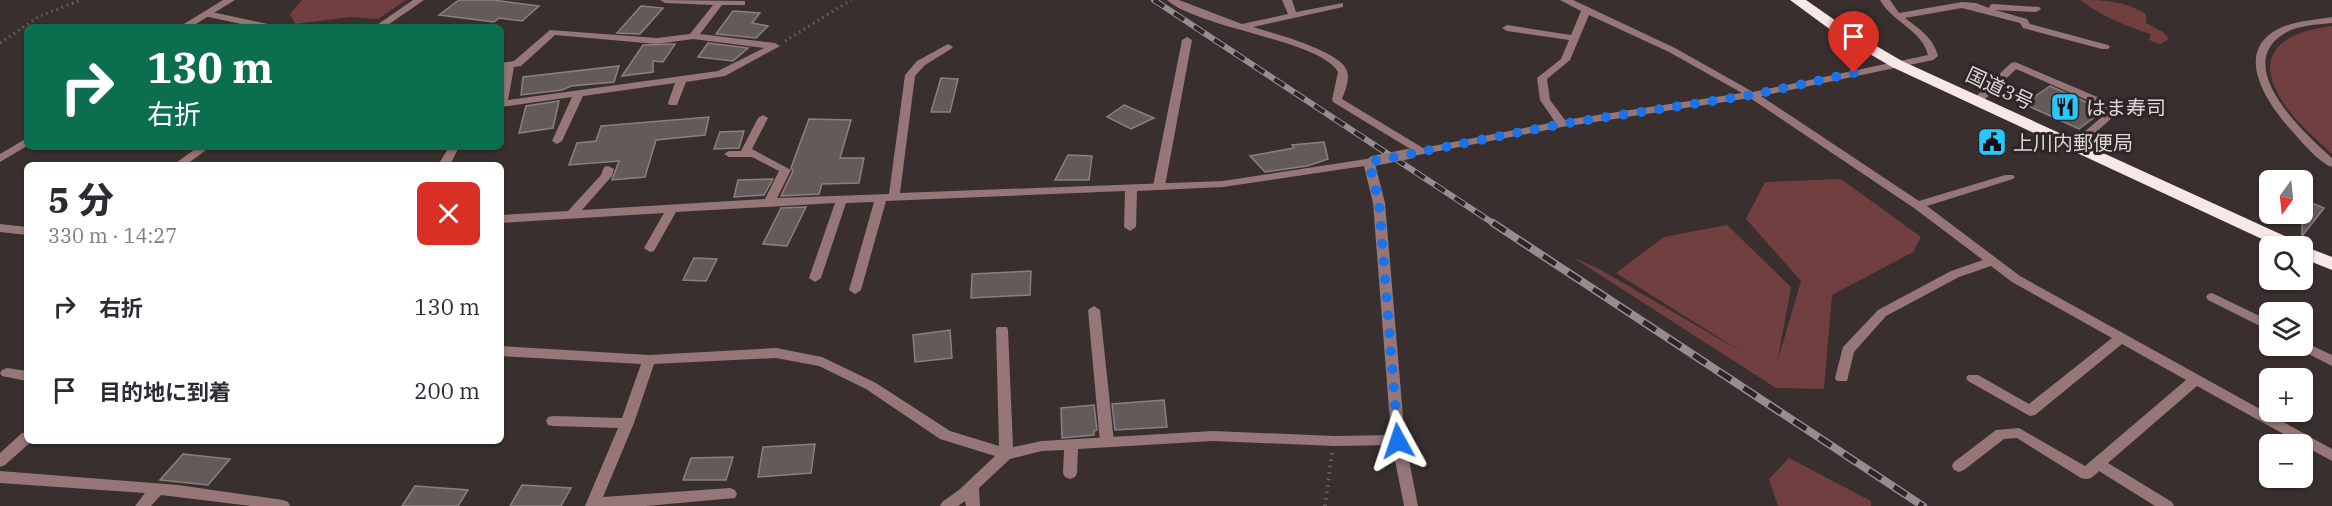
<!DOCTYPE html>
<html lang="ja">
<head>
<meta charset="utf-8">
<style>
  body { margin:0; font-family:"IBM Plex Serif","Noto Sans JP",serif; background:#f2f2f3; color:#2b2b33; height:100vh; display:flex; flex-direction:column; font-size:22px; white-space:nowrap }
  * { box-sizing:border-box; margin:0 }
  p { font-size:20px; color:#7c7c81 }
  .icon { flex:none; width:33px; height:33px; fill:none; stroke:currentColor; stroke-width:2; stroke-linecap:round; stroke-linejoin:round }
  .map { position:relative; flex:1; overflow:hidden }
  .drawer { position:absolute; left:24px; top:162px; width:480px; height:282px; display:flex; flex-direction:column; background:#fff; border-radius:9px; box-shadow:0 2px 4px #0004 }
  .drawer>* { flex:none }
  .hud { position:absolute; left:24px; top:24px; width:480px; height:126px; border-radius:9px; box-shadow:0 2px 4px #0004; background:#0b6e4f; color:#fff; overflow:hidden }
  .needle { width:39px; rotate:195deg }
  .tools { position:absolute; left:2259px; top:170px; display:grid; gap:12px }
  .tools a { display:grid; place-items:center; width:54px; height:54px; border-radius:9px; background:#fff; box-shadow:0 2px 4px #0004; font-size:30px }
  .pin { position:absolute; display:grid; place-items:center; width:51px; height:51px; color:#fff; margin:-62px -26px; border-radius:50% 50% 50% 0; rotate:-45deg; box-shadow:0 0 6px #0007 }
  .pin .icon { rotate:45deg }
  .me { position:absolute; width:66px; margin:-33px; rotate:355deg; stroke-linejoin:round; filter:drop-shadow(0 0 4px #0008) }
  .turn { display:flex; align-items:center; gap:21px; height:126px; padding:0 24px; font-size:27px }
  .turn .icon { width:78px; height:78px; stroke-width:2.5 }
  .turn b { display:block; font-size:42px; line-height:51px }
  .round { display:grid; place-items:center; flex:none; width:63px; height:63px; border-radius:9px; background:#f2f2f3 }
  .overview { display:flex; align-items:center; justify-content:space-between; height:102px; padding:0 24px }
  h1 { font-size:36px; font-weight:800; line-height:45px }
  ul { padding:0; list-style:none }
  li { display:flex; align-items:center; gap:18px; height:84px; padding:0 24px }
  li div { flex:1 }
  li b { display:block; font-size:22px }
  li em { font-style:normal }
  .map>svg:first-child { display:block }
</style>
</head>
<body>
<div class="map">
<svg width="2332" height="506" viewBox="0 0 2332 506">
  <rect width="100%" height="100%" fill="#392f2f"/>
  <path fill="#723f41" d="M302 0H406L378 19 351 17 295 24 290 14Z
    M2080 0C2105 0 2125 1 2146 14V23L2163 32 2169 39 2160 44 2149 40 2151 34C2125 26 2102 16 2080 0Z
    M2332 26V154C2318 140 2301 127 2289 111 2250 59 2275 33 2332 26Z
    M1841 179 1921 237 1913 252 1832 295 1824 389 1776 388 1572 257 1601 270 1747 355 1616 273 1664 237 1727 225 1791 287 1777 363 1801 281 1746 219 1765 182Z
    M1789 458 1871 501V506H1778L1769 479Z"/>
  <path fill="#645a5a" stroke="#8b8080" stroke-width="1.5" d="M459 0H493L539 6 522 21 499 18 494 22 439 15Z
    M641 6 663 8 640 34 617 33Z
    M733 11 760 13 752 23 768 26 756 38 716 34Z
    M708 43 748 48 733 61 698 57Z
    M675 44 663 62 653 61V72L622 76 643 45Z
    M619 66 614 82 571 86 562 90 521 95 523 77Z
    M941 78 958 79 950 112H931Z
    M2050 86 2104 110 2079 129 2024 104Z
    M559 101 553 128 519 133 526 106Z
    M1124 105 1154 118 1131 129 1107 117Z
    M709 117 705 135 656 140 645 177 612 180 619 161 569 165 577 143 596 141 601 126Z
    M809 119 851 120 840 158H864L859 183 822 184 819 194 781 196 793 171 791 168Z
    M744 131 739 148 714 149 720 132Z
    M1324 142 1328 159 1307 166 1265 172 1250 156 1294 148 1292 145Z
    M1068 155 1092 156 1089 180H1055Z
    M773 179 764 195 734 197 738 180Z
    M2302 199 2324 208 2302 236Z
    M806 207 787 246 763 244 781 208Z
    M694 258 717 259 706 281 683 280Z
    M1031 271 1030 295 971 298 972 274Z
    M950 330 952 358 915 362 913 335Z
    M1164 400 1167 427 1115 430 1112 404Z
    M1094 405 1097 430 1094 431V435L1062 438 1061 408Z
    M815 444 811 473 758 477 763 447Z
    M183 454 230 459 208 485 160 480Z
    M733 457 726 480H683L691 458Z
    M522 485 571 488 561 506H510Z
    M415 486 468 490 458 506H402Z"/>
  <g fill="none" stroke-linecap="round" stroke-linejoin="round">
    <path stroke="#6b6161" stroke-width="3" stroke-dasharray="1.5 4" stroke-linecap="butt" d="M785 41 851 0
      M0 43 38 17 81 0"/>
    <path stroke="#6b6161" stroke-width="4" stroke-dasharray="1.5 5" stroke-linecap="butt" d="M1325 506 1332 453"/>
    <path fill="#967677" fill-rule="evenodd" d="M207 11 268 24 273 27H255L204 16 202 14Z
      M1187 37 1192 40 1165 186 1159 189 1153 186 1182 40Z
      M2015 62 2121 107 2122 109 2077 149 2073 150 2068 147 2069 145 2110 110 2016 69 1980 104H1972L1971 102 1972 100 2011 63Z
      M1094 306 1100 310 1114 442 1112 446 1107 447 1102 446 1100 442 1088 310Z"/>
    <path fill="#967677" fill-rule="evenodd" d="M223 0H235L191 27H179Z
      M413 0H424L385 27H374Z
      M660 0 745 1V5H722L700 34 775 43 780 46 725 76 686 82 677 105H669L668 103 675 83 583 96 562 141 557 144 552 141 572 97 501 107V81L503 69H501V63L514 61 550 30 657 38 690 34 713 5 665 3ZM555 35 657 44 693 39 764 48 718 71 508 100 514 67 521 66Z
      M1167 0H1179L1242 24 1288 14 1282 0H1292L1296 12 1343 3V7L1253 27C1272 33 1341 51 1347 71 1350 79 1345 91 1342 99L1423 148 1555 122 1540 100 1537 78 1561 59 1569 40 1507 31 1502 28 1507 25 1571 35 1581 11 1560 0H1573L1675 48 1753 92 1928 55C1922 30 1892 22 1880 0H1890L1899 13 1962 2 1976 3 1989 8 1990 5 1993 4 2039 7 2041 9 2036 12 1995 10 2027 19 2030 24 2108 45 2110 47 2108 49H2102L2023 28 2020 23 1962 8 1905 18C1919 29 1933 37 1938 56L1933 60 1761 96 1919 201 2005 175H2013L2015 177 2013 179 1927 206 2020 276 2332 449V461L2197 386 2108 463 2172 502 2174 506H2155L2099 471C2093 477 2089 481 2081 478L2017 438 2004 439 1964 470 1959 472 1954 470 1952 466 1954 462 1996 430 2019 428 2085 466 2186 380 2122 344 2035 415 2030 416 1968 381 1966 378 1968 375H1978L2029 404 2112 338 2012 282 1991 266 1959 277 1886 316 1854 352 1847 381H1837L1835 378 1843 347 1878 310 1951 271 1983 260 1914 208 1750 98 1562 127 1408 157 1403 154 1412 150 1333 102 1332 100 1338 72C1320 40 1200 29 1167 0ZM1589 15 1669 52 1742 93 1565 120 1550 100 1547 79 1570 60Z
      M2332 17V23C2316 25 2296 25 2282 35 2233 68 2305 134 2332 158V167C2319 163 2301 141 2291 130 2268 104 2232 53 2278 29 2294 21 2314 20 2332 17Z
      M948 44 953 47 951 49 925 65 915 76 900 193 1223 181 1373 158 1377 159 1379 161 1375 164 1385 203 1405 440 1418 506H1404L1392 445 1334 446 1213 441 1078 449 1077 473 1075 477 1070 479 1065 477 1063 473 1064 450 1042 451 1010 459 979 488 980 506H966L965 501 958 506H940L942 502 959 490 995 456 940 439 866 389 819 366 776 358 654 364 634 423 603 497 730 488 735 490 737 494 735 498 646 506H585L618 428 553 426 548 425 546 421 548 417 553 416 622 418 641 364 501 356V346L649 355 776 348 822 357 876 383 950 431 999 446 996 330 997 327H1007L1008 330 1013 447 1042 441 1213 431 1334 436 1391 435 1373 203 1364 166 1223 187 1137 191 1136 227 1130 231 1124 227 1125 191 886 201 861 290 855 294 849 290 874 202 846 203 821 278 815 282 809 278 835 203 676 212 654 251 650 252 644 248 664 213 501 223V215L568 211 601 175 604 167 608 166 614 169 612 176 582 210 765 199 779 171 752 157H729L724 154 729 151H741L758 118 763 115 768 118 752 149 791 170 777 198 889 194 905 75 917 61Z
      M27 138V146L0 162V154Z
      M198 147H210L186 165H173Z
      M449 147H459L450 165H438Z
      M0 224 27 227V235L0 232Z
      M2212 293 2270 321V331L2208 300 2206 297 2208 294Z
      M2302 341 2332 355V366L2297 348 2296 345H2302Z
      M7 368 27 371V381L2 376 0 373 2 370Z
      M27 432V441H32L5 465 0 467V453L22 433Z
      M0 471 178 485 283 500 288 502 290 506H251L161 495 151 506H135L145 493 0 483Z"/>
    <path fill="#f7e7e7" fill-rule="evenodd" d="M1790 0H1806L1849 30 1902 61 2298 242 2301 245 2332 257V270L2302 258V246H2277L1892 67 1839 36Z"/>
    <g stroke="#968e8e" stroke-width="6">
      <path id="rail-far1" d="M1154 0 1496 225"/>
    </g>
    <g stroke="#968e8e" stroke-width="8">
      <path id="rail" d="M1493 223 1923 506"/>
    </g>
    <use href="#rail-far1" stroke="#2e2525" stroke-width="4" stroke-dasharray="12" stroke-linecap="butt"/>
    <use href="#rail" stroke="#2e2525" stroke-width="5" stroke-dasharray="15" stroke-linecap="butt"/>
    <path stroke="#967677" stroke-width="10" d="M1373 161 1408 154"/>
  </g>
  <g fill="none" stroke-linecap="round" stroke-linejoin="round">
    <path stroke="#1a73e8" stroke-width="10" stroke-dasharray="0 18" d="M1398 441 1379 203 1369 162 1562 124 1752 95 1854 73"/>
  </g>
  <defs>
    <g id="restaurant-square" transform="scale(1.5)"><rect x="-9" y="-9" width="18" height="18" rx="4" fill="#27c8ff" stroke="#2e2525"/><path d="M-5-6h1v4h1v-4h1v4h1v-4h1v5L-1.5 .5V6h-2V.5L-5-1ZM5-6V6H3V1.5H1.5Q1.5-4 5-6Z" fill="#111"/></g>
    <g id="civic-square" transform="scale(1.5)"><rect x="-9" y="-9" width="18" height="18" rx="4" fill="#27c8ff" stroke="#2e2525"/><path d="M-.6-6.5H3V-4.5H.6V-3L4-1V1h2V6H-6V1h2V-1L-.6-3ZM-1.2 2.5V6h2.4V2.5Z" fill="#111"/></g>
  </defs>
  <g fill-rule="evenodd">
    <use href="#restaurant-square" x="2065" y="107"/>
    <use href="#civic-square" x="1992" y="142"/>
  </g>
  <g text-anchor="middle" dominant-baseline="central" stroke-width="6" stroke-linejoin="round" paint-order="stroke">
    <g font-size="20" fill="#ded7d7" stroke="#2e2525">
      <text transform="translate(2000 88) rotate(25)">国道3号</text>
    </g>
    <g font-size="20" fill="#ded7d7" stroke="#2e2525" text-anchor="start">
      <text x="2086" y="107">はま寿司</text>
      <text x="2013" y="142">上川内郵便局</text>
    </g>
  </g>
</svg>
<div class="tools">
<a><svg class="needle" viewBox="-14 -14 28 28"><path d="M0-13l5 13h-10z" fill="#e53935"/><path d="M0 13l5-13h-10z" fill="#7c7c81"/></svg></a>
<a><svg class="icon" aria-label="search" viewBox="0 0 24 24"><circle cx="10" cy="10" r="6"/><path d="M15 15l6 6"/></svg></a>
<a><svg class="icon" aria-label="layers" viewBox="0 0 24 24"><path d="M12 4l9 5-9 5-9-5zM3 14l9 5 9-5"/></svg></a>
<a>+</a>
<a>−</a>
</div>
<div class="pin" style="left:1854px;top:73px;background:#d93025"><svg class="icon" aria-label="arrive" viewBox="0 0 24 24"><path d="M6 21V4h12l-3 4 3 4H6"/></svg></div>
<svg class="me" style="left:1398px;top:441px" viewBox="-20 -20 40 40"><path d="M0-17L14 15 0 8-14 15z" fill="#1a73e8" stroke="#fff" stroke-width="4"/></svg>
<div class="hud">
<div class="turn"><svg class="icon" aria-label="right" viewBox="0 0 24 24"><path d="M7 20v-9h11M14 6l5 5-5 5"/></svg><div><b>130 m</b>右折</div></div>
</div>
<section class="drawer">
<div class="overview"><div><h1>5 分</h1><p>330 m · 14:27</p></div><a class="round" style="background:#d93025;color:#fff"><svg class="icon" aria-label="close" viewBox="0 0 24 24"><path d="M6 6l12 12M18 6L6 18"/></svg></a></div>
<ul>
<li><svg class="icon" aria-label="right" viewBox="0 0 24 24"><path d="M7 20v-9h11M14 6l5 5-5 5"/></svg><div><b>右折</b></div><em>130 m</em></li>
<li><svg class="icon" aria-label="arrive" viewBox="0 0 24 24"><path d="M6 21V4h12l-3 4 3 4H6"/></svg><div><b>目的地に到着</b></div><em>200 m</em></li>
</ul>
</section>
</div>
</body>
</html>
